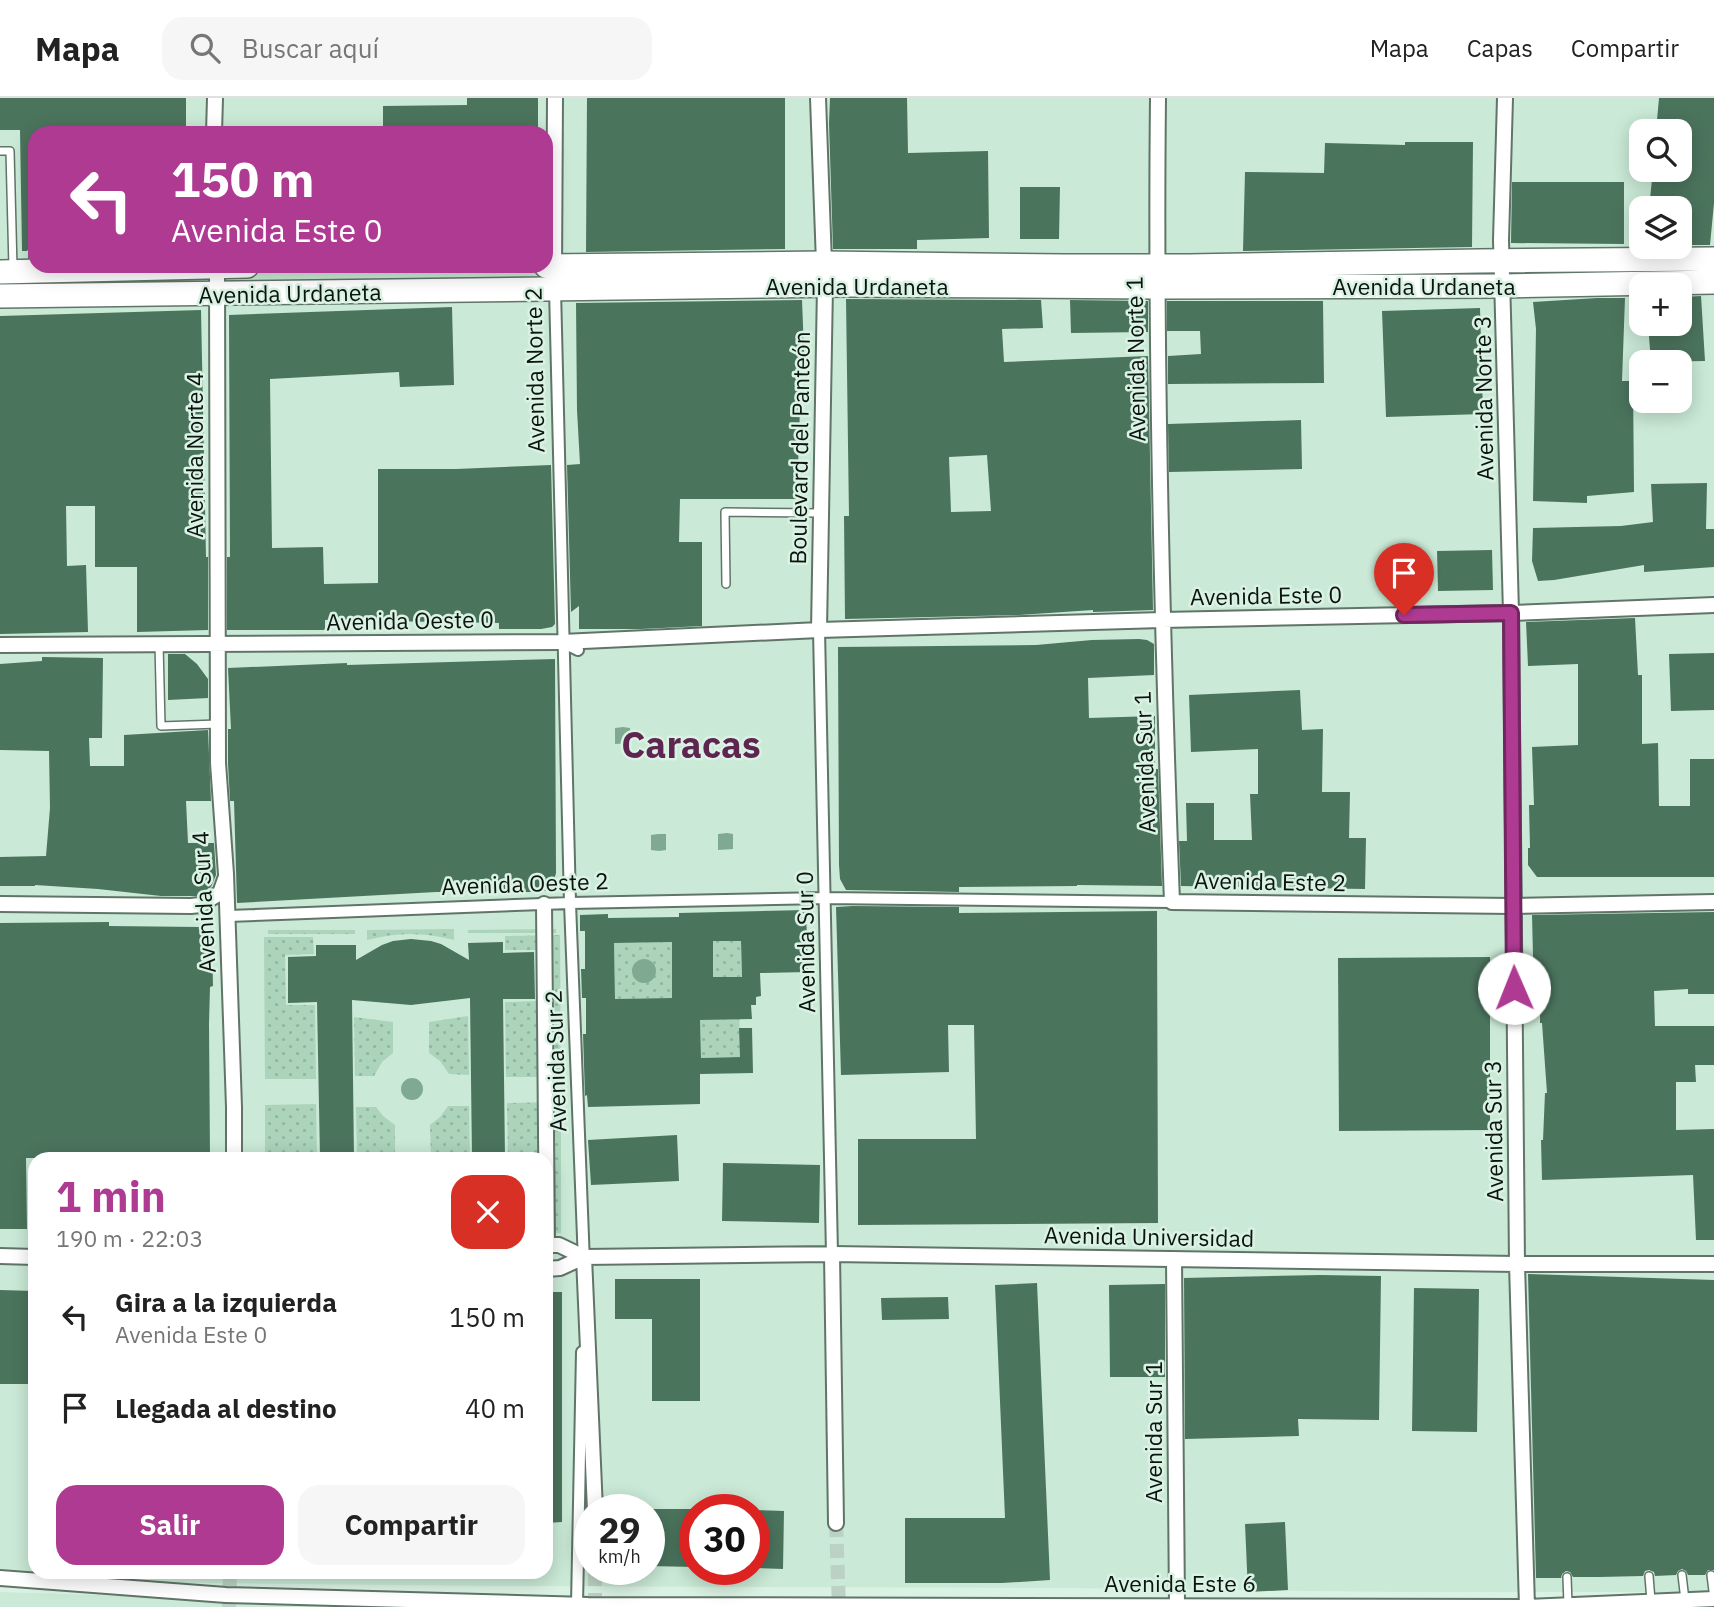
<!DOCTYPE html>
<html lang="es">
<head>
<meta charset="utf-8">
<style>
  body { margin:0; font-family:"IBM Plex Sans",sans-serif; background:#f6f6f6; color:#222; height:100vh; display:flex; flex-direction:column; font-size:26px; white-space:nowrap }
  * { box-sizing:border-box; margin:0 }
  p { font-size:23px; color:#767676 }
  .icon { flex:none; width:38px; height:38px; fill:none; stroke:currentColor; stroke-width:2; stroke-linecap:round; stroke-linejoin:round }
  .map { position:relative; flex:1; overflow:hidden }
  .details { position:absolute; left:28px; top:1054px; width:525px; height:427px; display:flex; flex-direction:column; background:#fff; border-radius:21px; box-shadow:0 4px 18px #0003 }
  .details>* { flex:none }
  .guide { position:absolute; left:28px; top:28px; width:525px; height:147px; border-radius:21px; box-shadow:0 4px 18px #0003; background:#ae3a92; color:#fff; overflow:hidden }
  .controls { position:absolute; left:1629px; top:21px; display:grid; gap:14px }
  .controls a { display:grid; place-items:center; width:63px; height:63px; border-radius:14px; background:#fff; box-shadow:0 4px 18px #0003; font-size:35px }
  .speed { position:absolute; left:574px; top:1396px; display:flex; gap:14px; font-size:35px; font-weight:700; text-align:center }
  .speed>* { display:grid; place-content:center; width:91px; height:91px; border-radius:50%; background:#fff; box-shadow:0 4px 18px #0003; line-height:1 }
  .speed small { font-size:18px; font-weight:400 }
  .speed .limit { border:10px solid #d22; background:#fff; color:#111 }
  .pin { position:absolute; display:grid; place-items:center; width:60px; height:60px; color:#fff; margin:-72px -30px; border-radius:50% 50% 50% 0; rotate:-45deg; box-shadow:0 0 7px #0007 }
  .pin .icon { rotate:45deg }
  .me { position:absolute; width:77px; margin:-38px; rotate:359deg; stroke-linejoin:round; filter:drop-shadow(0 0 5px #0008) }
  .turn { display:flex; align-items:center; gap:24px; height:147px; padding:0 28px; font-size:32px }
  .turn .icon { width:91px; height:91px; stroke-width:2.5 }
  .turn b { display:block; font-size:49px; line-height:60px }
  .round { display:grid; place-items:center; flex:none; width:74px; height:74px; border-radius:21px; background:#f6f6f6 }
  .headline { display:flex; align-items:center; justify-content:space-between; height:119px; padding:0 28px }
  h1 { font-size:42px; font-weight:700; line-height:52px; color:#ae3a92 }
  .button { display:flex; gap:14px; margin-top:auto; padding:14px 28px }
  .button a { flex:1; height:80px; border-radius:21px; background:#ae3a92; color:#fff; font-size:28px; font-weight:700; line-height:80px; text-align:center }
  .button a+a { background:#f6f6f6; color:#222 }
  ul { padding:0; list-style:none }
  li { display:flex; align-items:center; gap:21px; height:91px; padding:0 28px }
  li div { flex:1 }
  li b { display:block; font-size:26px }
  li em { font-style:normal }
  header { display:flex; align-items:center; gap:42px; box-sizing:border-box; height:98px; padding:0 35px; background:#fff; border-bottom:2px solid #e0e0e0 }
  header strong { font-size:33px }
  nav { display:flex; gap:38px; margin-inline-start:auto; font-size:24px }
  .search { width:490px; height:63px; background:#f6f6f6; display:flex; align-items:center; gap:18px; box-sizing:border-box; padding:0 24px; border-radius:21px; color:#767676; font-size:26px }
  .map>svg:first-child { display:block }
</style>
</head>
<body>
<header>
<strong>Mapa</strong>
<div class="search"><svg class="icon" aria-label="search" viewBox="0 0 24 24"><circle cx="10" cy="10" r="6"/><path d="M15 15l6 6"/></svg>Buscar aquí</div>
<nav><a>Mapa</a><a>Capas</a><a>Compartir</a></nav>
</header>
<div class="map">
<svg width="1714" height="1509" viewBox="0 0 1714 1509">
  <defs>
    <pattern id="garden-dots" width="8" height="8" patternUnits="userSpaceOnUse" patternTransform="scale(1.75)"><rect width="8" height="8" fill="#abd4bb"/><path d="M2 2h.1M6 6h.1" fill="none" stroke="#92b5a0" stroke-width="1.8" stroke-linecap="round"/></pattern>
  </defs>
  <rect width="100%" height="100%" fill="#daf2e3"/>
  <path fill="#cae9d6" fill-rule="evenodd" d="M0 0H1714V1494H1403L1068 1490 499 1488 0 1483ZM1642 33H1680V72H1642ZM35 35H546V168H35ZM1642 110H1680V149H1642ZM1642 187H1680V226H1642ZM1642 264H1680V303H1642ZM35 1060H546V1474H35ZM590 1412H649V1472H590ZM695 1412H754V1472H695Z
    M0 1494 398 1507 526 1509H0Z"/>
  <path fill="url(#garden-dots)" d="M454 831V842C424 834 397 834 367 842V832Z
    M556 831V835H468V832Z
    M268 832H355V836H268Z
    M560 837 561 979H506L505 904 538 903 537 852H505V838Z
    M264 839H313L314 856 285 857 286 907H315L316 981H265Z
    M713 843H741L742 885 731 879H713Z
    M672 844V900L615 901 614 845Z
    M739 900 740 959 701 960 700 922 719 921Z
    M468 918 469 977 449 976 440 963 429 955V924Z
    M354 919 393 924V955L382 964 374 978H355Z
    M561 1004V1135H546V1060H508L507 1005Z
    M316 1006 317 1060H265V1007Z
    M448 1008H469L470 1060H431L430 1027 440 1019Z
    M356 1009H376L383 1018 395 1027V1060H357Z"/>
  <path fill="#7faa91" d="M623 629 630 630 631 645 615 646V630Z
    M727 735 733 736V751L718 752V736Z
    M658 736H666V752L659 753 651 752V737Z
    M632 873a12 12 0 1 1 24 0a12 12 0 1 1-24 0Z
    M401 991a11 11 0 1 1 22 0a11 11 0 1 1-22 0Z"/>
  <path fill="#4b745d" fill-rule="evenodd" d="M0 0H186V31L98 32V35H35V148H31L27 153H22L20 32H0Z
    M467 0H538V35H383V8L467 7Z
    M587 0H785V151L586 154Z
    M830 0H907L908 55 988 53 989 140 917 142V151H833L829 25Z
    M1659 0H1714V105L1710 147H1680V110H1649L1653 72H1680V33H1656Z
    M1405 44H1473L1472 149 1243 153 1245 74 1324 75 1325 45 1405 47Z
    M1512 84H1624V146L1511 145Z
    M1020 89H1060L1059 141H1020Z
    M1701 198 1705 263 1651 264 1648 226H1680V199Z
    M1597 200H1625L1622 283H1633L1634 394 1587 398V405L1533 403 1536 231 1533 204Z
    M846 201 1041 202 1043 230 1002 231 1004 264 1148 258 1153 512 1093 514V512L1019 517 845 521 844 418H849ZM987 357 991 413 951 414 949 359Z
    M802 202 805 278 801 279 797 401H680L679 444H702V528L641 531H579V508L571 514 567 367 580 366 577 312 576 205Z
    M1070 202 1148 203V234L1071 235Z
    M1167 203H1323L1324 285 1168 286V258L1201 256 1200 233H1167Z
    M452 209 454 287 400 289 399 274 270 281 272 450 323 449 324 486 378 485V371H456L551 367 555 526 552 529 541 531H499V525L325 522V532H227V459H230L229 217Z
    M1480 210 1483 316 1386 319 1382 213Z
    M201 212 206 459H208V532L137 534V469H95V408H66L67 468 86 467 88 534 0 536V218Z
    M1301 322 1302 371 1169 374 1168 326Z
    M1707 385 1706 431H1714V469L1644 474V467L1554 482 1538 483 1532 463 1533 430 1621 428 1653 424 1651 386Z
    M1492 452 1493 492 1438 493 1437 453Z
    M1635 520 1638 577H1642V646L1658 645 1659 708H1690V661H1714V779H1537L1528 767V750H1530L1529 707H1534L1532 649 1578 647V566L1528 568 1526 524Z
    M1139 541 1147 542 1154 546V577L1088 580 1089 620 1155 618V671H1158L1162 788 1077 787V788L959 789V794L846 792 840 781 839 767 838 549 1036 547 1092 542Z
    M1714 555V612L1671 613 1669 556Z
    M168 556H185L197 566 208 581V600L168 602Z
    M42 559 103 560 102 640H89L90 668H124V637L208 632 211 703H186L188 745H214L216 777 211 789 197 798H161L98 791 35 787V788H0V759L46 758 50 710 49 653 0 652V566L42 563Z
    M555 561 556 775 553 786 548 792 538 794H436L237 805 234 703H230L228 665V631H231L228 570 347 565V567Z
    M1300 592 1302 632 1323 631 1322 694H1350L1349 740H1366L1365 791 1181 788 1179 743H1187L1186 705H1214V742H1252L1250 696H1258V651L1191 654 1189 597Z
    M853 808 959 809V815L1157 813 1158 1125 858 1127V1041H976L974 927H948L949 974 841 977 836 809Z
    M806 812 808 874 760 875 761 898 756 899V907H751L752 921 700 922 701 960 740 959 739 930H752L753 975 700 976V1006L588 1009 587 997 585 998 583 936H586V900H582L581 871H585V833H580V817L608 816V820L679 819V815ZM713 843H741L742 879H713ZM672 844V900L615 901 614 845Z
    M1714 814V896H1688V891L1654 893 1655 928H1714V967H1695L1696 984H1676V1032L1714 1031V1142H1696L1693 1077 1542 1082 1541 1042H1543L1545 995H1547L1542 925H1540V899H1534L1532 817Z
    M109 824V828L199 829 212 848 213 888 210 889 209 926 210 1060H26L27 1131H0V825Z
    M411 841 431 843 441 846 469 862 468 845 503 844V855L534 854 535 901H503L505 1060H472L470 900 411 907 352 902 354 1060H320L317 904 288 905V859L316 858V847H356V862L382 847 393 843Z
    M1490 859V1032L1339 1033 1338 860Z
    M677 1037 679 1083 591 1087 588 1042Z
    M723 1065 820 1067 819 1125 722 1123Z
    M1528 1176 1714 1182V1472H1708L1705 1477H1688L1686 1473 1682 1471 1678 1473 1676 1477 1655 1478 1654 1474 1649 1472 1645 1473 1643 1478 1599 1479H1573L1570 1474 1566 1473 1562 1476 1561 1480H1536Z
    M1320 1177 1381 1178 1379 1322 1298 1321 1299 1338 1185 1341 1184 1180Z
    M615 1181H700V1303H652V1221H615Z
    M1037 1185 1050 1482 1002 1485H905V1420H1005L995 1187Z
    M1165 1186V1279H1110L1109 1187Z
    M1414 1190 1479 1191 1477 1334 1412 1333Z
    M0 1192 35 1193V1286H0Z
    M546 1194H562V1424L546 1425Z
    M948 1199 949 1221 882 1222 881 1200Z
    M649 1411H695V1469L649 1468Z
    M754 1412 784 1413 783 1471 754 1470Z
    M1285 1424 1288 1492 1248 1494 1245 1426Z"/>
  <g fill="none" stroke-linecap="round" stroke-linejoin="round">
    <path stroke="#bbd1c3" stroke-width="14" stroke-dasharray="14 7" stroke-linecap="butt" d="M836 1425 839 1509
      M229 1509 230 1474
      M595 1509V1472"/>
    <g stroke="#607568" stroke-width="10">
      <path id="service" d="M0 53H10L13 170
        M33 154V169
        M726 486 725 414 821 415
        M159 546 161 628 218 626
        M1682 1477 1685 1502
        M1711 1477 1714 1501
        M1649 1478 1651 1503
        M1567 1479 1568 1507"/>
    </g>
    <g stroke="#607568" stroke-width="14">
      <path id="pedestrian" d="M555 191 570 805 584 1165
        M819 532 832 1156
        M562 544 578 552
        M228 818 570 805 825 800 1172 804
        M577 1507 582 1254"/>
    </g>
    <g stroke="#607568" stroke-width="18">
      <path id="minor" d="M818 0 824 165
        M1158 0C1155 268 1162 536 1172 804L1513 808 1714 804
        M1505 0 1501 142 1511 515 1517 1166 1527 1509 1714 1501
        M214 35 215 0
        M217 168 218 665 226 776 234 1009V1060
        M554 176 555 0
        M819 532 825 188
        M0 547 562 544 819 532 1162 522 1511 515 1714 507
        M0 806 191 808 200 807 220 795 225 781
        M544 806 547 1147
        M546 1147H559L584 1159
        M832 1156 836 1425
        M0 1158 35 1159
        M584 1159 595 1412
        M1174 1161 1177 1508
        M546 1171 560 1170 584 1159 832 1156 1517 1166H1714
        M0 1480 226 1497 588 1507 1527 1509"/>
    </g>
    <g stroke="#607568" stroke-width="26">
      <path id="primary" d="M546 168 824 165 1064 168H1189L1479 163 1714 161
        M0 174 247 168
        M0 198 848 187 1156 189 1503 188 1714 184"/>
    </g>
    <use href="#service" stroke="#fff" stroke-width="7"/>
    <use href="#pedestrian" stroke="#fff" stroke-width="10"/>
    <use href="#minor" stroke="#fff" stroke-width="14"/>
    <use href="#primary" stroke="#fff" stroke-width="23"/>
  </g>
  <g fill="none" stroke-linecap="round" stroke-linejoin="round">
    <g stroke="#71265f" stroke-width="18">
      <path id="route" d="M1404 517 1511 515 1514 890"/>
    </g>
    <use href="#route" stroke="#ae3a92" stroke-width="12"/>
  </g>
  <g text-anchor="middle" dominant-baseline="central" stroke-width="5" stroke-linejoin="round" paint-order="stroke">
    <g font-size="23" fill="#0b140f" stroke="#daf2e3">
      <text x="857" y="188">Avenida Urdaneta</text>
      <text x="1424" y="188">Avenida Urdaneta</text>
      <text transform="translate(290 195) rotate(-1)">Avenida Urdaneta</text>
      <text transform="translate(1135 261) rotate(-91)">Avenida Norte 1</text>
      <text transform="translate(534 272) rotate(-91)">Avenida Norte 2</text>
      <text transform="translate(1483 300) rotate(-91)">Avenida Norte 3</text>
      <text transform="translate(799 350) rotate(-89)">Boulevard del Panteón</text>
      <text transform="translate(194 357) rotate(-90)">Avenida Norte 4</text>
      <text transform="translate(1266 497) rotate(-1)">Avenida Este 0</text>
      <text transform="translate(410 522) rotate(-1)">Avenida Oeste 0</text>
      <text transform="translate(1144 664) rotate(-92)">Avenida Sur 1</text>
      <text transform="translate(1270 783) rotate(1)">Avenida Este 2</text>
      <text transform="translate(525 785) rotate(-2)">Avenida Oeste 2</text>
      <text transform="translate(203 804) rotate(-93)">Avenida Sur 4</text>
      <text transform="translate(805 844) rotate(-91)">Avenida Sur 0</text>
      <text transform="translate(555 963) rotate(-92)">Avenida Sur 2</text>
      <text transform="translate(1493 1033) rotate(-91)">Avenida Sur 3</text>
      <text transform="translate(1149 1138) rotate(1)">Avenida Universidad</text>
      <text transform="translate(1153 1334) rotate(-90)">Avenida Sur 1</text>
      <text x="1180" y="1485">Avenida Este 6</text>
    </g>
    <g font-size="37" font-weight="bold" fill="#5d254f" stroke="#daf2e3">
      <text x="691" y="646">Caracas</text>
    </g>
  </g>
</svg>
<div class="controls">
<a><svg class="icon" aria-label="search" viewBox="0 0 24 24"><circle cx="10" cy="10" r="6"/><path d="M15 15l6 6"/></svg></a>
<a><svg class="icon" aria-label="layers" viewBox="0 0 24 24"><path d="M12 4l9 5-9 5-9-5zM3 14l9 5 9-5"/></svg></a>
<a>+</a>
<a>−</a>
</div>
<div class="speed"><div>29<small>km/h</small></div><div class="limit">30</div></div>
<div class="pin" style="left:1404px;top:517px;background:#d93025"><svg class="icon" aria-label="arrive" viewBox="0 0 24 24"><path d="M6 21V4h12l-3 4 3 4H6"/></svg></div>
<svg class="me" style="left:1514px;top:890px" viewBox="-20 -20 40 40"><circle r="19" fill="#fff"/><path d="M0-13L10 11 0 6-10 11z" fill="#ae3a92"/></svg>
<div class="guide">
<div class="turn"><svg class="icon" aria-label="left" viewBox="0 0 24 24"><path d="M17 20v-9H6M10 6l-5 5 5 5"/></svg><div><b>150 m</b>Avenida Este 0</div></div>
</div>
<section class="details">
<div class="headline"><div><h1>1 min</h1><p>190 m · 22:03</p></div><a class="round" style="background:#d93025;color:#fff"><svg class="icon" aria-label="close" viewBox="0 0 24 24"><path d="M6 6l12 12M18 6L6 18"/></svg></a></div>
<ul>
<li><svg class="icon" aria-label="left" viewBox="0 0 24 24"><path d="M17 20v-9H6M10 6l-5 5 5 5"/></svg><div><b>Gira a la izquierda</b><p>Avenida Este 0</p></div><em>150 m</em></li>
<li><svg class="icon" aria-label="arrive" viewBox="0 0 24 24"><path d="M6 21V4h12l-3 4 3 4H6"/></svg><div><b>Llegada al destino</b></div><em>40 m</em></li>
</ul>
<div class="button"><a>Salir</a><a>Compartir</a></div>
</section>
</div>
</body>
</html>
